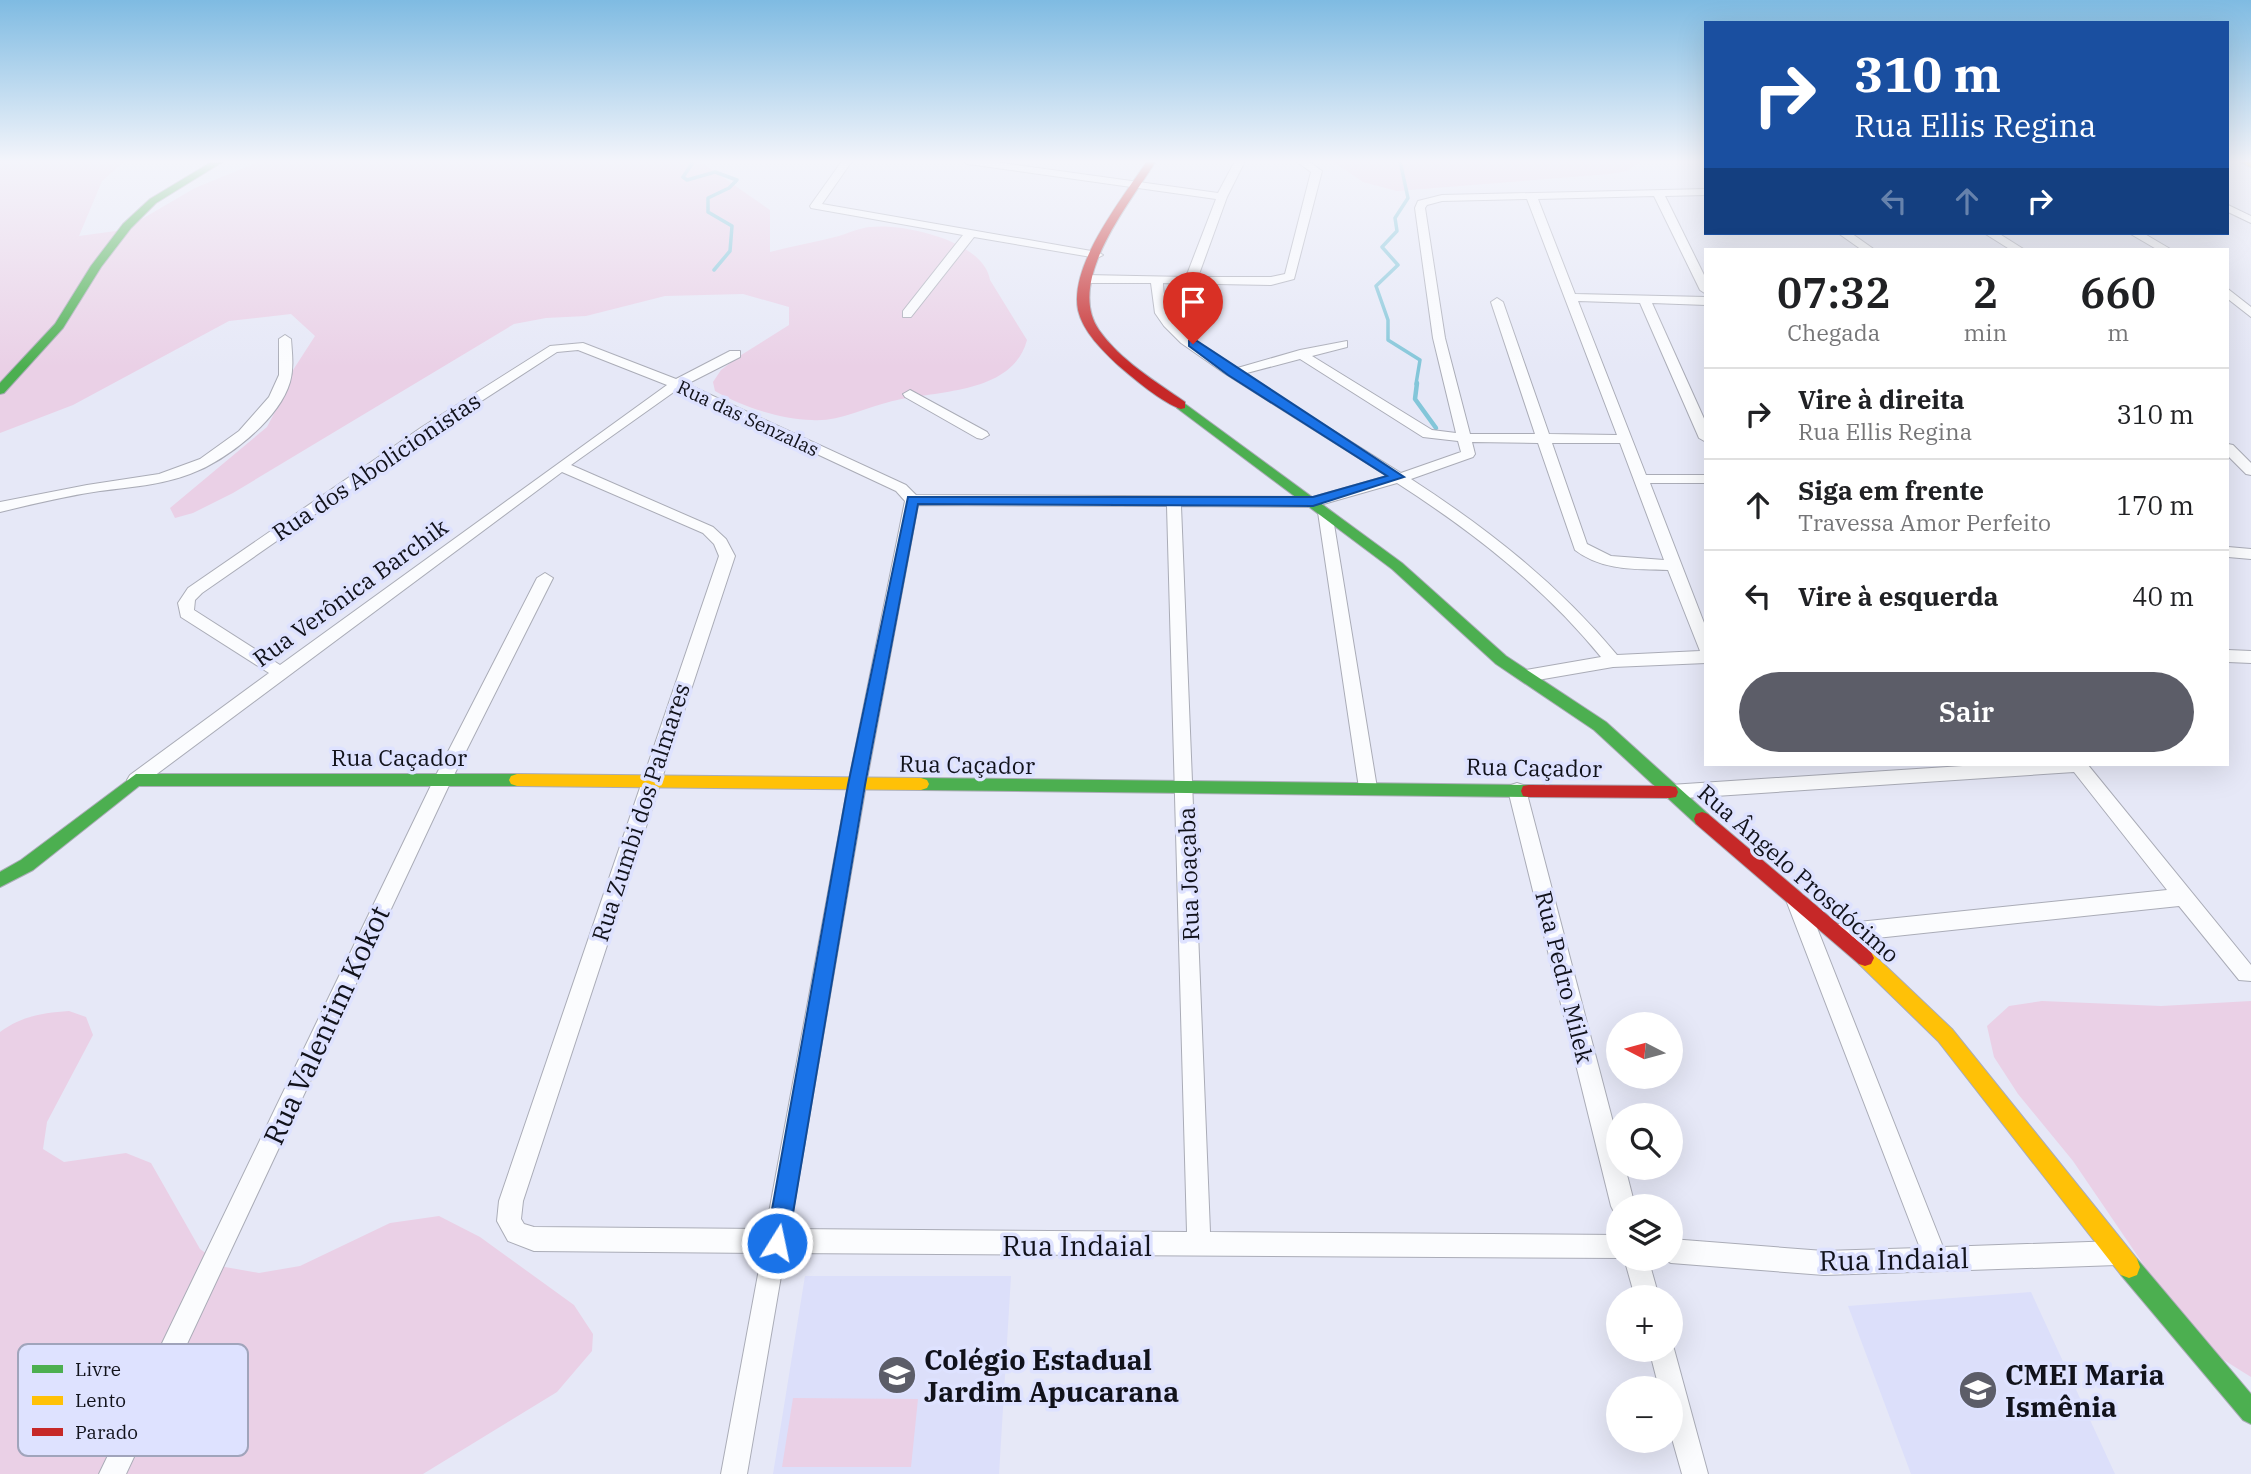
<!DOCTYPE html>
<html lang="pt">
<head>
<meta charset="utf-8">
<style>
  body { margin:0; font-family:"IBM Plex Serif",serif; background:#f2f2f2; color:#202124; height:100vh; display:flex; flex-direction:column; font-size:26px; white-space:nowrap }
  * { box-sizing:border-box; margin:0 }
  p { font-size:23px; color:#757577 }
  .icon { flex:none; width:38px; height:38px; fill:none; stroke:currentColor; stroke-width:2; stroke-linecap:round; stroke-linejoin:round }
  .map { position:relative; flex:1; overflow:hidden }
  .drawer { position:absolute; left:1704px; top:248px; width:525px; height:518px; display:flex; flex-direction:column; background:#fff; border-radius:0px; box-shadow:0 7px 28px #0002 }
  .drawer>* { flex:none }
  .hud { position:absolute; left:1704px; top:21px; width:525px; height:214px; border-radius:0px; box-shadow:0 7px 28px #0002; background:#1a4fa0; color:#fff; overflow:hidden }
  .needle { width:46px; rotate:276deg }
  .controls { position:absolute; left:1606px; top:1012px; display:grid; gap:14px }
  .controls a { display:grid; place-items:center; width:77px; height:77px; border-radius:50%; background:#fff; box-shadow:0 7px 28px #0002; font-size:35px }
  .pin { position:absolute; display:grid; place-items:center; width:60px; height:60px; color:#fff; margin:-72px -30px; border-radius:50% 50% 50% 0; rotate:-45deg; box-shadow:0 0 7px #0007 }
  .pin .icon { rotate:45deg }
  .me { position:absolute; width:77px; margin:-38px; rotate:10deg; stroke-linejoin:round; filter:drop-shadow(0 0 5px #0008) }
  .turn { display:flex; align-items:center; gap:24px; height:147px; padding:0 35px; font-size:32px }
  .turn .icon { width:91px; height:91px; stroke-width:2.5 }
  .turn b { display:block; font-size:49px; line-height:60px }
  .lanes { display:flex; align-items:center; height:66px; padding:0 35px; background:#0003; justify-content:center; gap:35px; direction:ltr }
  .lanes .off { opacity:.35 }
  .eta { display:flex; justify-content:space-evenly; align-items:center; height:119px; text-align:center }
  .eta b { font-size:42px; font-weight:600; line-height:49px }
  .cta { display:flex; gap:14px; margin-top:auto; padding:14px 35px }
  .cta a { flex:1; height:80px; border-radius:42px; background:#5c5d68; color:#fff; font-size:28px; font-weight:600; line-height:80px; text-align:center }
  ul { padding:0; list-style:none }
  li { display:flex; align-items:center; gap:21px; height:91px; padding:0 35px; border-top:2px solid #e0e0e0 }
  li div { flex:1 }
  li b { display:block; font-size:26px }
  li em { font-style:normal }
  .map>svg:first-child { display:block }
</style>
</head>
<body>
<div class="map">
<svg width="2251" height="1474" viewBox="0 0 2251 1474">
  <rect width="100%" height="100%" fill="#e6e8f7"/>
  <path fill="#dcdffa" d="M805 1276H1011L999 1474H773Z
    M2031 1292 2115 1474H1911L1848 1306Z"/>
  <path fill="#ead0e6" d="M0 161H125L102 181 79 236 123 230 195 188 261 161H699L770 210V252C793 246 816 242 839 236 849 233 859 228 870 227 904 223 984 241 990 280L1027 340C1012 396 933 390 889 402 864 408 838 422 812 420 781 419 742 407 715 391L713 382 721 370 738 357 789 325V307L743 294 665 296 586 316 546 318 514 324 233 493 193 513 175 518 170 508 267 427 278 406 284 384 315 336 291 314 229 321 73 405 0 433Z
    M1332 161H1641L1627 171 1610 174 1397 191 1363 182Z
    M2042 1001 2161 1006 2251 1001V1377L2219 1357 2154 1280 2073 1161 2018 1094 1994 1057 1987 1026 2009 1006Z
    M69 1011 86 1017 93 1035 47 1122 43 1149 64 1162 126 1153 151 1163 200 1249 225 1267 259 1273 300 1266 390 1223 439 1216 480 1237 574 1305 593 1334 592 1351 557 1392 423 1474H0V1032C22 1016 42 1013 69 1011Z
    M793 1398 918 1399 911 1467H782Z"/>
  <g fill="none" stroke-linecap="round" stroke-linejoin="round">
    <path stroke="#83c6d9" stroke-width="3.5" d="M690 161 692 164 683 177 687 180 715 172 737 180 729 188 708 198V212L732 226 730 251 714 270
      M1400 161 1408 198 1395 218 1397 231 1382 247 1398 265 1376 286 1388 320V340L1420 360 1416 384"/>
    <path stroke="#83c6d9" stroke-width="4.5" d="M1417 383 1415 399 1436 428"/>
    <g stroke="#aaacb7" stroke-width="2">
      <path id="street" d="M842 161H852L822 204 1097 252 1103 255 1097 258 974 237 911 317H903V311L963 235 811 208 810 206Z
        M963 161H988L1218 193 1235 161H1245L1227 197 1198 277H1271L1285 274 1311 172 1296 161H1308L1322 171 1294 279 1271 285 1163 283C1164 329 1199 346 1234 369L1300 350 1347 341V347L1312 356 1432 430 1456 433 1433 338 1415 208 1418 201 1442 195 1706 189V195L1665 196 1706 279V294L1700 290 1654 196 1538 199 1575 294 1706 297V305L1652 303 1706 423V442L1699 438 1640 303 1578 301 1646 475H1706V483H1650L1706 628V663L1613 667 1526 682 1520 680 1518 676 1520 672 1526 670 1601 657C1544 587 1473 532 1397 483L1313 507 1181 506 1210 1232 1619 1235 1621 1258 785 1253 747 1474H721L762 1253 534 1251 508 1241 497 1221 499 1201 719 556 714 544 703 533 562 472 142 785H130L127 780 130 775 269 673 181 617 178 603 188 588 422 427 550 346 583 343 676 379 730 351H740V357L687 384 906 485 916 495 1313 497 1387 476 1224 373 1181 343 1164 326 1155 313 1151 283H1086L1080 279 1086 275 1186 277 1216 199 968 164ZM1527 199 1617 435 1549 434 1503 302 1497 298 1491 302 1535 434H1470L1445 338 1425 208 1427 205 1442 201ZM578 350 667 385 280 665 194 610 195 600 202 593 432 433 557 352ZM1300 359 1423 437 1458 441 1461 452 1401 473 1243 374ZM678 389 896 491 905 501 848 785 766 1229 534 1227 524 1224 521 1219 523 1201 735 556 726 539 713 527 571 465ZM1472 442 1538 443 1575 550C1602 571 1636 569 1668 570L1700 651 1617 655C1558 584 1488 529 1411 479L1473 457 1475 454ZM1552 443H1620L1664 560 1611 556 1587 544ZM918 505 1167 506 1187 1232 790 1229 866 785Z
        M2228 205 2251 216V223L2228 212Z
        M1838 233H1851L1875 250H1862Z
        M1984 233H1998L2025 250H2011Z
        M2129 233H2143L2172 250H2158Z
        M2228 289 2251 307V317L2228 299Z
        M285 335 291 339C292 353 294 368 290 382 279 420 226 461 190 474 161 485 130 487 100 491 66 496 33 504 0 512V502L87 485 159 474 200 459 239 431 269 397 279 375V339Z
        M910 390 987 432 989 435 982 439 977 438 905 397 903 394Z
        M2228 444 2233 445 2251 463V475L2246 474 2228 456Z
        M1325 507 1332 512 1377 788 1374 793H1362L1359 788 1318 512Z
        M2228 547 2251 549V559L2228 557Z
        M545 573 553 578 452 779 126 1474H99L434 779 537 578Z
        M2228 650 2251 651V663L2228 662Z
        M1978 765H2088L2251 965V981L2239 980 2179 906 1839 942 1832 939 1829 933 1832 927 1839 924 2167 890 2074 772 1670 799 1664 797 1661 792 1664 787 1670 785Z
        M1517 783 1523 785 1526 790 1619 1145V1167H1625L1635 1206H1619V1216L1615 1214 1611 1206 1508 790 1511 785Z
        M1796 892 1803 894 1806 900 1943 1247 2117 1241 2125 1245 2129 1253 2125 1261 2117 1265 1824 1275 1671 1263 1663 1259 1671 1258V1239L1824 1251 1920 1248 1786 900 1789 894Z
        M1624 1258H1648L1659 1297H1635Z
        M1671 1343 1674 1349 1708 1474H1682L1671 1435V1388H1659L1649 1349H1671Z"/>
    </g>
    <g stroke="#aaacb7" stroke-width="2">
      <path id="fast" d="M213 161H224L156 203 131 228 101 267 63 328 4 393 0 394V383L55 324 91 266 123 224 150 199Z
        M1181 401 1402 563 1506 656 1606 722 1708 814 1710 819 1708 824H1696L1594 730 1496 664 1392 569 1177 408V402Z
        M136 774H517L523 776 525 780 523 784 517 786H139L33 870 0 887V872L21 860Z
        M921 778 1529 785 1535 786 1537 791 1535 796 1529 797 921 790 915 788 913 784 915 780Z
        M2129 1256 2137 1259 2251 1394V1424L2243 1420 2121 1275 2118 1267 2121 1259Z"/>
    </g>
    <g stroke="#aaacb7" stroke-width="2">
      <path id="slow" d="M2239 161H2251V167Z
        M517 774 921 778 927 780 929 784 927 788 921 790 517 786 511 784 509 780 511 776Z
        M1865 950 1871 952 1952 1029 2137 1259 2140 1267 2137 1275 2129 1278 2121 1275 1938 1041 1859 964 1856 958 1859 952Z"/>
    </g>
    <g stroke="#aaacb7" stroke-width="2">
      <path id="jam" d="M1147 161H1156C1130 203 1065 281 1099 330 1121 361 1155 381 1185 402V408L1181 409C1163 403 1134 379 1119 366 1103 351 1083 332 1078 310 1069 264 1123 198 1147 161Z
        M1529 785 1670 786 1676 787 1678 792 1676 797 1670 798 1529 797 1523 796 1521 791 1523 786Z
        M1702 812 1708 814 1871 952 1874 958 1871 964 1865 966 1859 964 1696 824 1694 819 1696 814Z"/>
    </g>
    <use href="#street" fill="#fbfcfe" fill-rule="evenodd"/>
    <use href="#fast" fill="#4caf50" fill-rule="evenodd"/>
    <use href="#slow" fill="#ffc107" fill-rule="evenodd"/>
    <use href="#jam" fill="#c62828" fill-rule="evenodd"/>
  </g>
  <linearGradient id="sky" x2="0" y2="1"><stop stop-color="#7fbbe2"/><stop offset="0.44" stop-color="#f4f5fb"/><stop offset="1" stop-color="#f4f5fb" stop-opacity="0"/></linearGradient>
  <rect width="2251" height="367" fill="url(#sky)"/>
  <path fill="#1a73e8" stroke="#114b97" stroke-width="2" d="M1189 341H1197L1404 477 1313 506 918 504 865 785 788 1243 785 1250 777 1254 769 1250 766 1243 848 785 908 497H1313L1387 476 1228 375 1189 346Z"/>
  <defs>
    <g id="school-disc" transform="scale(2.0125)"><circle r="9.5" fill="#5c5d68" stroke="#dee2ff"/><path d="M0-5L7-2L0 1L-7-2ZM-4 1L0 2.5L4 1V4Q0 6-4 4Z" fill="#fff"/></g>
  </defs>
  <g fill-rule="evenodd">
    <use href="#school-disc" x="897" y="1375"/>
    <use href="#school-disc" x="1978" y="1390"/>
  </g>
  <g text-anchor="middle" dominant-baseline="central" stroke-width="7" stroke-linejoin="round" paint-order="stroke">
    <g font-size="19" fill="#11121b" stroke="#dee2ff">
      <text transform="translate(748 418) rotate(25)">Rua das Senzalas</text>
    </g>
    <g font-size="23" fill="#11121b" stroke="#dee2ff">
      <text transform="translate(376 466) rotate(-34)">Rua dos Abolicionistas</text>
      <text transform="translate(350 592) rotate(-36)">Rua Verônica Barchik</text>
      <text x="399" y="757">Rua Caçador</text>
      <text transform="translate(967 764) rotate(1)">Rua Caçador</text>
      <text transform="translate(1534 767) rotate(1)">Rua Caçador</text>
      <text transform="translate(640 812) rotate(-72)">Rua Zumbi dos Palmares</text>
      <text transform="translate(1799 873) rotate(41)">Rua Ângelo Prosdócimo</text>
      <text transform="translate(1188 874) rotate(-92)">Rua Joaçaba</text>
      <text transform="translate(1565 977) rotate(76)">Rua Pedro Milek</text>
    </g>
    <g font-size="28" fill="#11121b" stroke="#dee2ff">
      <text transform="translate(326 1025) rotate(-65)">Rua Valentim Kokot</text>
      <text x="1077" y="1245">Rua Indaial</text>
      <text transform="translate(1894 1259) rotate(-1)">Rua Indaial</text>
    </g>
    <g font-size="28" font-weight="bold" fill="#11121b" stroke="#dee2ff" text-anchor="start">
      <text x="924" y="1359">Colégio Estadual<tspan x="924" dy="32">Jardim Apucarana</tspan></text>
      <text x="2005" y="1374">CMEI Maria<tspan x="2005" dy="32">Ismênia</tspan></text>
    </g>
  </g>
  <rect x="18" y="1344" width="230" height="112" rx="10" fill="#dee2ff" stroke="#a0a4bb" stroke-width="2"/>
  <rect x="32" y="1365" width="31" height="8" fill="#4caf50"/>
  <rect x="32" y="1396" width="31" height="9" fill="#ffc107"/>
  <rect x="32" y="1428" width="31" height="8" fill="#c62828"/>
  <g font-size="19" fill="#11121b">
    <text x="75" y="1376">Livre</text>
    <text x="75" y="1407">Lento</text>
    <text x="75" y="1439">Parado</text>
  </g>
</svg>
<div class="controls">
<a><svg class="needle" viewBox="-14 -14 28 28"><path d="M0-13l5 13h-10z" fill="#e53935"/><path d="M0 13l5-13h-10z" fill="#757577"/></svg></a>
<a><svg class="icon" aria-label="search" viewBox="0 0 24 24"><circle cx="10" cy="10" r="6"/><path d="M15 15l6 6"/></svg></a>
<a><svg class="icon" aria-label="layers" viewBox="0 0 24 24"><path d="M12 4l9 5-9 5-9-5zM3 14l9 5 9-5"/></svg></a>
<a>+</a>
<a>−</a>
</div>
<div class="pin" style="left:1193px;top:344px;background:#d93025"><svg class="icon" aria-label="arrive" viewBox="0 0 24 24"><path d="M6 21V4h12l-3 4 3 4H6"/></svg></div>
<svg class="me" style="left:777px;top:1243px" viewBox="-20 -20 40 40"><circle r="17" fill="#1a73e8" stroke="#fff" stroke-width="3"/><path d="M0-11L8 9 0 5-8 9z" fill="#fff"/></svg>
<div class="hud">
<div class="turn"><svg class="icon" aria-label="right" viewBox="0 0 24 24"><path d="M7 20v-9h11M14 6l5 5-5 5"/></svg><div><b>310 m</b>Rua Ellis Regina</div></div>
<div class="lanes"><svg class="icon off" aria-label="left" viewBox="0 0 24 24"><path d="M17 20v-9H6M10 6l-5 5 5 5"/></svg><svg class="icon off" aria-label="ahead" viewBox="0 0 24 24"><path d="M12 20V5M6 11l6-6 6 6"/></svg><svg class="icon" aria-label="right" viewBox="0 0 24 24"><path d="M7 20v-9h11M14 6l5 5-5 5"/></svg></div>
</div>
<section class="drawer">
<div class="eta">
<div><b>07:32</b><p>Chegada</p></div>
<div><b>2</b><p>min</p></div>
<div><b>660</b><p>m</p></div>
</div>
<ul>
<li><svg class="icon" aria-label="right" viewBox="0 0 24 24"><path d="M7 20v-9h11M14 6l5 5-5 5"/></svg><div><b>Vire à direita</b><p>Rua Ellis Regina</p></div><em>310 m</em></li>
<li><svg class="icon" aria-label="ahead" viewBox="0 0 24 24"><path d="M12 20V5M6 11l6-6 6 6"/></svg><div><b>Siga em frente</b><p>Travessa Amor Perfeito</p></div><em>170 m</em></li>
<li><svg class="icon" aria-label="left" viewBox="0 0 24 24"><path d="M17 20v-9H6M10 6l-5 5 5 5"/></svg><div><b>Vire à esquerda</b></div><em>40 m</em></li>
</ul>
<div class="cta"><a>Sair</a></div>
</section>
</div>
</body>
</html>
